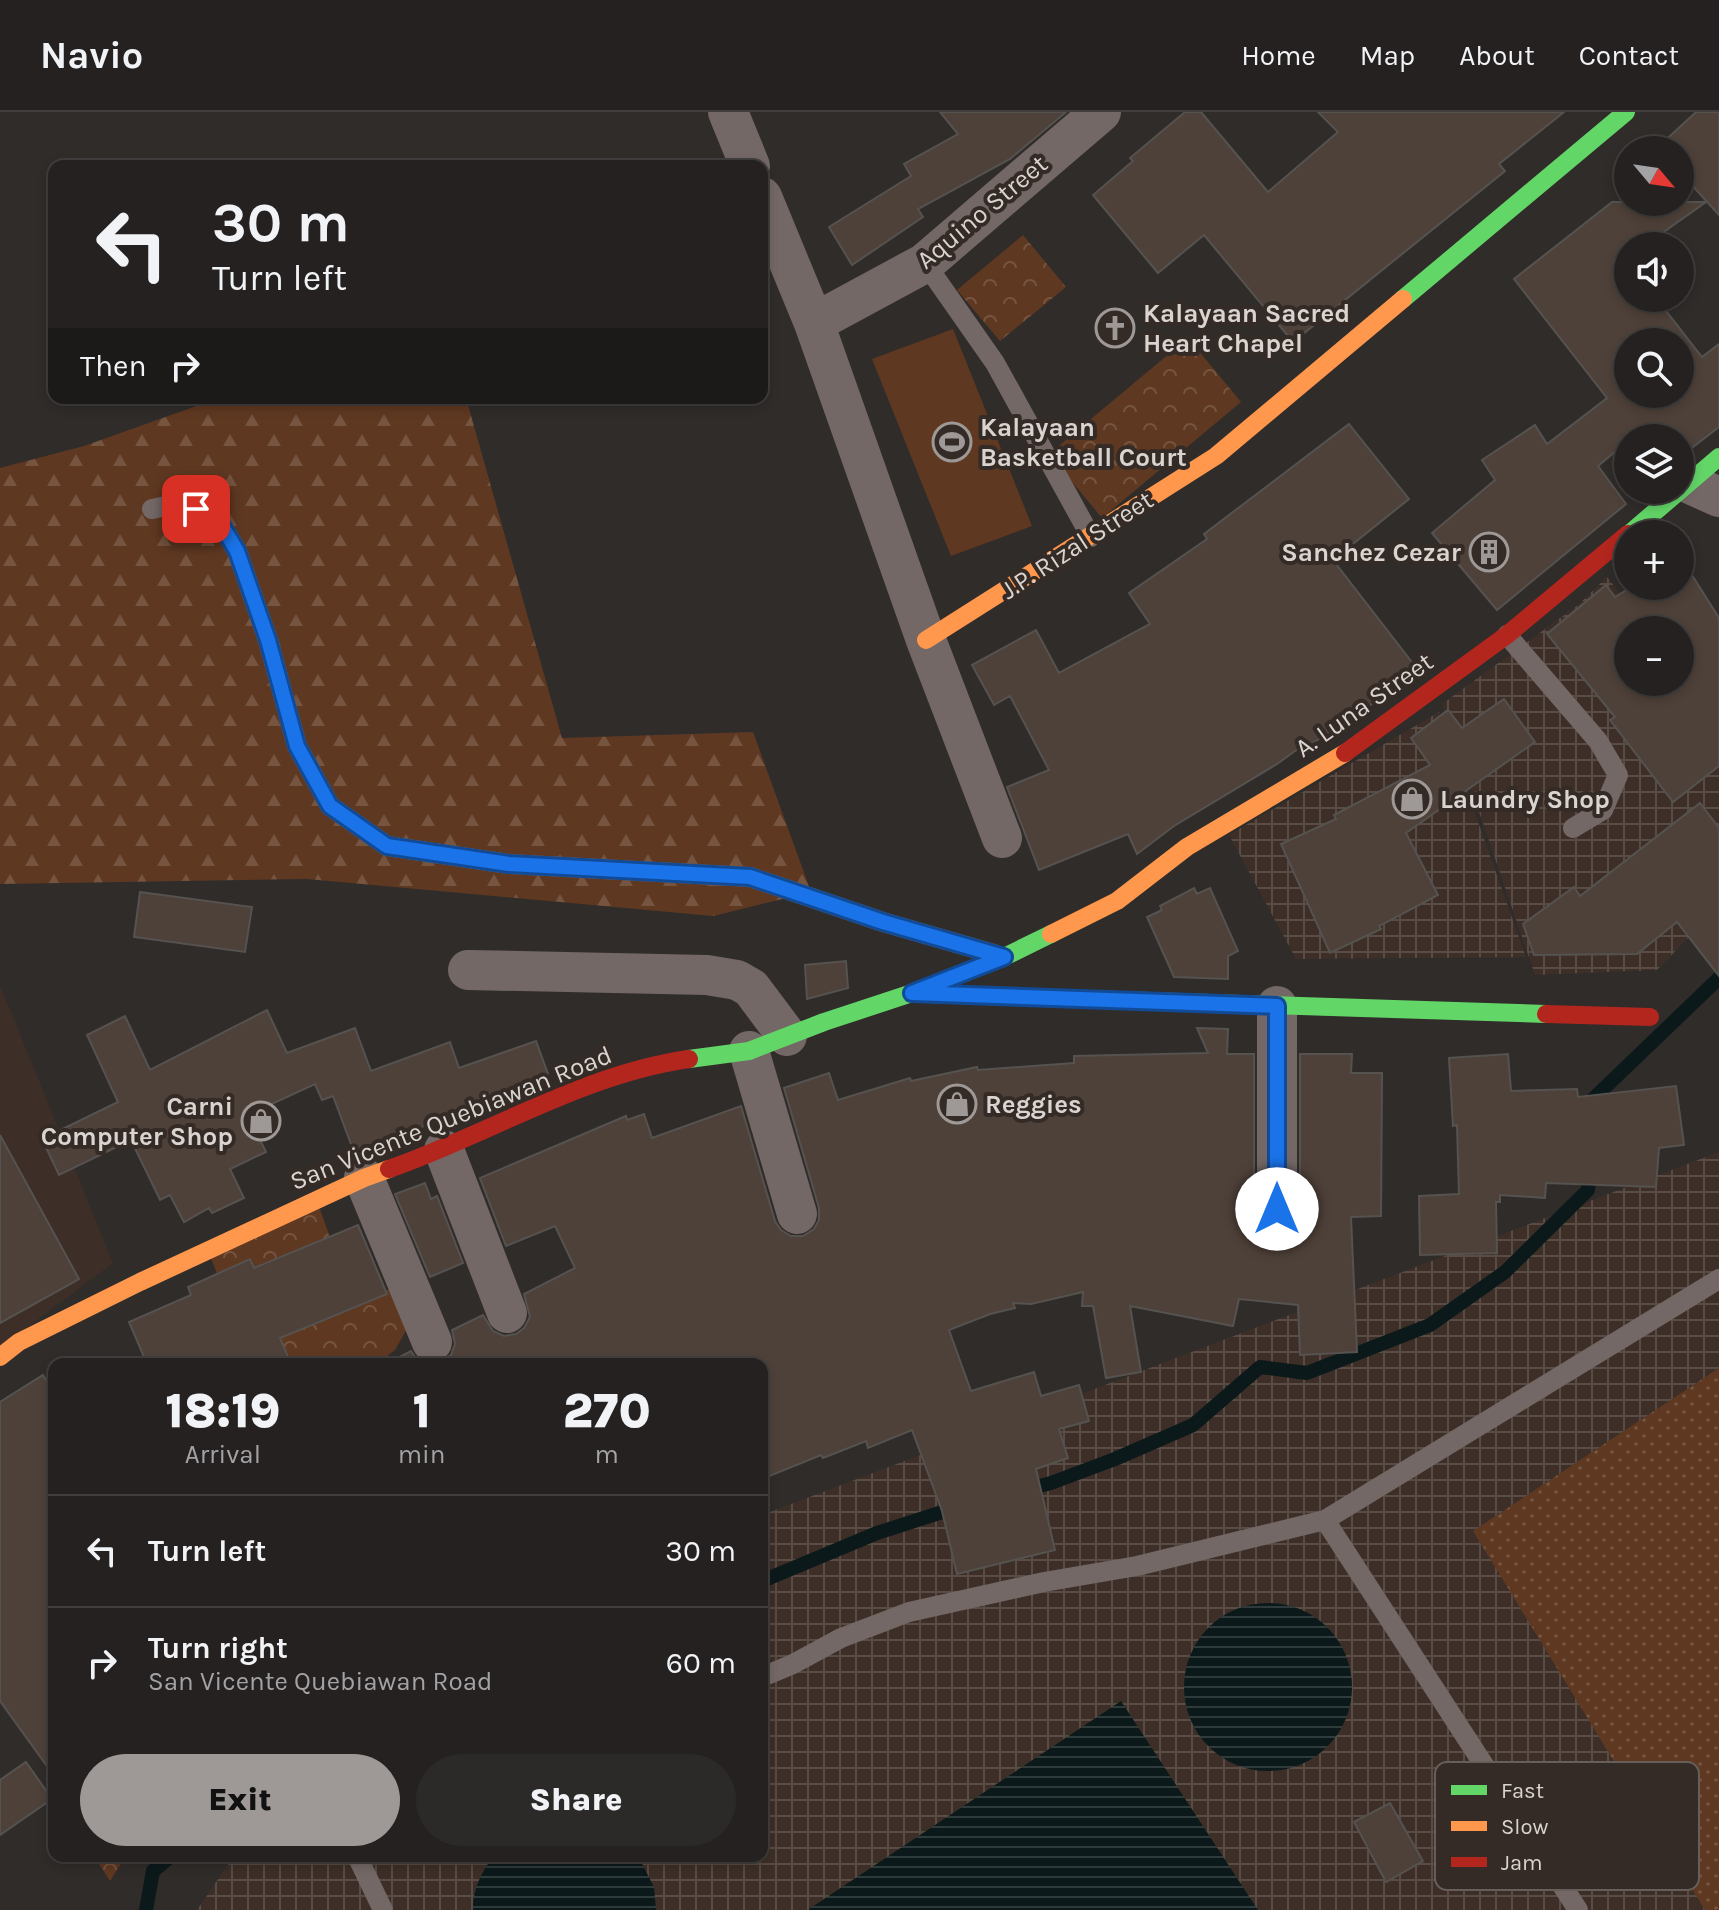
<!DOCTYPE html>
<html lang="en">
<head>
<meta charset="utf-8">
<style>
  body { margin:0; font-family:Karla,sans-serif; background:#2c2929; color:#f1f3f6; height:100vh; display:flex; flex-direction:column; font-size:30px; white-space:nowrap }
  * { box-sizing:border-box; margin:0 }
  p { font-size:26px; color:#a3a3a5 }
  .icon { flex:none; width:44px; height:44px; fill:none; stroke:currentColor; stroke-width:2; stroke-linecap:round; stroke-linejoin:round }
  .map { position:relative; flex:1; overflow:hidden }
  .details { position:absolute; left:48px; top:1246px; width:720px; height:504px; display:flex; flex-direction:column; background:#242120; border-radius:16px; box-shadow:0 4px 12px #0003,0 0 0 2px #413e3e }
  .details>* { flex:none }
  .top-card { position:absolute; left:48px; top:48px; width:720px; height:244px; border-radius:16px; box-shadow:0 4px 12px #0003,0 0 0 2px #413e3e; background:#242120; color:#f1f3f6; overflow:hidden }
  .needle { width:52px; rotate:119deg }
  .buttons { position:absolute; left:1614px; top:24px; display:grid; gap:16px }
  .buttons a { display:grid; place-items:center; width:80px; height:80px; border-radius:50%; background:#242120; box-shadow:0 4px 12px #0003,0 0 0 2px #413e3e; font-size:40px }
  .pin { position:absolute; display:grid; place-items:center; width:68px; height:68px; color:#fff; margin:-34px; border-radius:16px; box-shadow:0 4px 12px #0006 }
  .me { position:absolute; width:88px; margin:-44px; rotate:0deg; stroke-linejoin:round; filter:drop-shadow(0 0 6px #0008) }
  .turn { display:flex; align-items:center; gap:28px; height:168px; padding:0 32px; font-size:36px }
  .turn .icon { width:104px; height:104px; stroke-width:2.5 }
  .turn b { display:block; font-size:56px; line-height:68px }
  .then { display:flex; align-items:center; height:76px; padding:0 32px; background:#0003; gap:16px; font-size:30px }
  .eta { display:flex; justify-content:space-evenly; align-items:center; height:136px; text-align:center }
  .eta b { font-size:48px; font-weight:800; line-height:56px }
  .primary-button { display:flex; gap:16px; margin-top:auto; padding:16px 32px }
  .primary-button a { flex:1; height:92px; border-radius:48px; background:#9e9997; color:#111; font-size:32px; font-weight:800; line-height:92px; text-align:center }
  .primary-button a+a { background:#2c2929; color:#f1f3f6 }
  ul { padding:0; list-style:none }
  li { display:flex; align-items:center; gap:24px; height:112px; padding:0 32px; border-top:2px solid #413e3e }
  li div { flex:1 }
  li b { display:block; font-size:30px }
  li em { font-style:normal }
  header { display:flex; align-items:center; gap:48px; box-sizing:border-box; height:112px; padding:0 40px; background:#242120; border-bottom:2px solid #413e3e }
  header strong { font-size:38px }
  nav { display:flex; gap:44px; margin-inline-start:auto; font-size:28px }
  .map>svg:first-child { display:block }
</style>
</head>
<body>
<header>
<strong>Navio</strong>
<nav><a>Home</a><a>Map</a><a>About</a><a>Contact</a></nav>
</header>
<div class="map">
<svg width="1719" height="1798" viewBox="0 0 1719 1798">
  <defs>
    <pattern id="industrial-grid" width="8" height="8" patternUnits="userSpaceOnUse" patternTransform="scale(2)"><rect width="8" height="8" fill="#3d2f27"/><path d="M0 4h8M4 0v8" fill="none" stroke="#584c45"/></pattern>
    <pattern id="grass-dots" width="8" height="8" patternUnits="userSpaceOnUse" patternTransform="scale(2)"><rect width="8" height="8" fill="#5f3821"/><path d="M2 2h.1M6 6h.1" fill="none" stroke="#755440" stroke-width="1.8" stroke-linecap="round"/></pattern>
    <pattern id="forest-firs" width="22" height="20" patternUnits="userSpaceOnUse" patternTransform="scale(2)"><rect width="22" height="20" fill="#5f3821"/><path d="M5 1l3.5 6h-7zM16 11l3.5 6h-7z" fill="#755440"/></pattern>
    <pattern id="park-crowns" width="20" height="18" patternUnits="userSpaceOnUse" patternTransform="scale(2)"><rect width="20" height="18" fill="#5f3821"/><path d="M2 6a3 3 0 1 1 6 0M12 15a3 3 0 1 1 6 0" fill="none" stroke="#755440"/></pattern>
    <pattern id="water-rules" width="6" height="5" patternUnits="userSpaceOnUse" patternTransform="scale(2)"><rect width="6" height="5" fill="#0c191a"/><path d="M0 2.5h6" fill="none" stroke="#2f3a3a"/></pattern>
  </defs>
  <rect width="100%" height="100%" fill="#302c2a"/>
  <path fill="#3d2f27" d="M0 873 113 1151 0 1236Z"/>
  <path fill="url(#industrial-grid)" d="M1607 465 1648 518H1628V570H1680L1719 608V794L1657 858 1535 863 1442 592 1578 493Z
    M1439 600 1526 845 1296 847 1229 723Z
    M1719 1040V1798H197L234 1744H762V1403Z"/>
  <path fill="url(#grass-dots)" d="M1719 1256V1798H1705L1473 1419Z"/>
  <path fill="url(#forest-firs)" d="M219 286H466L562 626 753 620 811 780 713 804 307 767 0 772V356L84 334Z"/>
  <path fill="url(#park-crowns)" d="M1023 123 1066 175 1000 229 957 178Z
    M1188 226 1241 290 1102 406 1049 342Z
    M318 1092 354 1192 404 1171 418 1197 395 1238 377 1252H242L250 1248 208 1138Z
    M94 1744H126L110 1769Z"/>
  <path fill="#5f3821" d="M953 217 1032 414 951 444 872 247Z"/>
  <path fill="url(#water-rules)" d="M1184 1575a84 84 0 1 1 168 0a84 84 0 1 1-168 0Z
    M1121 1589 1258 1798H809V1797Z
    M494 1744H638L654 1775 656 1798H473C472 1779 482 1758 494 1744Z"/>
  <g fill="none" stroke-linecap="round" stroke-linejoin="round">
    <path stroke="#0c191a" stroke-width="14" d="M1593 1000 1594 986 1719 866
      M1024 1378 1051 1371 1115 1347 1193 1313 1260 1255 1307 1261 1430 1213 1505 1160 1588 1078 1590 1053
      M762 1469 877 1421 961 1394
      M146 1798 153 1759 171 1744"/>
  </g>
  <path fill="#4e4139" stroke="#555250" stroke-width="2" fill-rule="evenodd" d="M940 0H1066L1010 47 918 97 923 105 852 153 829 115 911 64 904 52 958 22Z
    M1185 0H1201L1268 80 1338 20 1318 0H1564L1499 52 1505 59 1293 230 1204 123 1158 161 1093 83 1133 49 1130 46Z
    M1696 0H1719V103L1680 60V38L1657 36Z
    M1612 90H1706L1644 134H1628L1626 147 1628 150V186H1656L1702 245 1719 232V315L1680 345V326H1628V329L1598 354 1626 392 1497 498 1432 421 1495 368 1482 348 1535 313 1547 332 1607 286 1514 167ZM1628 230H1680V282H1628Z
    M1349 312 1409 387 1333 448 1418 558 1349 609 1304 636 1302 634 1277 652 1174 714 1137 742 1128 722 1039 758 1007 675 1049 658 1010 584 994 593 972 553 1036 518 1059 561 1150 512 1129 481 1207 427 1204 422Z
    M1680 444 1719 506V654L1673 690 1610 608 1615 605 1547 522 1606 473 1615 485 1633 474H1680ZM1628 518H1680V570H1628Z
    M1504 587 1535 630 1406 721 1438 783 1379 814 1381 817 1330 841 1281 732 1336 707 1334 703 1430 653 1411 626 1448 598 1462 616Z
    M1700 691 1719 716V864L1677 810 1637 842 1534 843 1523 812 1574 775 1580 784Z
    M1194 776 1197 782 1210 776 1238 839 1228 844V867L1174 865 1147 805 1162 798 1160 794Z
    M140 780 252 795 245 840 134 825Z
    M846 849 848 876 807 887 805 853Z
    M267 898 287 941 355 916 371 959 450 930 459 956 536 929 548 962 486 990 437 1008 404 1023 405 1025 355 1043 333 984 322 988 315 972 248 1003 266 1040 230 1057 244 1086 212 1101 209 1096 184 1110 170 1083 160 1088 131 1028 59 1063 42 1027 118 990 87 923 125 904 150 958Z
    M1197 916 1228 917 1227 942H1254V1097L1258 1109 1266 1117 1276 1120 1289 1116 1297 1108 1300 1098V942H1352L1351 961H1382L1381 1104 1351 1105 1357 1240 1300 1243 1298 1193 1239 1187 1233 1214 1130 1194 1141 1260 1106 1266 1093 1194H1082L1083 1180 1031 1192 1013 1191 1015 1196 990 1202 949 1218 971 1279 1034 1260 1041 1284 1079 1273 1089 1309 1059 1317 1068 1346 1036 1357 1055 1438 957 1462 942 1399 912 1318 868 1336 866 1329 823 1346 821 1343 762 1367V1252H436L451 1243 455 1232 452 1218 483 1203 493 1219 504 1224 516 1222 524 1216 530 1205 524 1182 575 1156 555 1114 506 1134 480 1066 626 1004 627 1008 644 1002 652 1026 741 994 775 1109 781 1118 791 1124H803L814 1117 819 1108V1096L784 976 829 961 838 988 910 966 911 969 977 955 978 958 1074 951V944L1208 941Z
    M1508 942 1511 979 1577 977 1578 985 1676 974 1684 1033 1659 1036 1656 1075 1546 1071 1545 1086 1500 1083V1090H1496L1497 1141 1420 1143 1419 1084 1459 1082 1457 1013 1453 1014 1449 946Z
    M0 1023 79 1167 0 1211Z
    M425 1071 431 1087 437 1084 463 1151 430 1165 395 1082Z
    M358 1113 387 1182 280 1226 291 1252H147L129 1210 191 1183 188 1175 250 1147 254 1156Z
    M411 1239 417 1248 427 1252H386Z
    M43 1263 54 1282V1664L0 1589V1290Z
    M26 1650 52 1687 0 1723V1668Z
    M1390 1691 1423 1749 1386 1770 1354 1710Z"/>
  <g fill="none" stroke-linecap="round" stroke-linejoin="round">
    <path stroke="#736865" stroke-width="20" d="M925 151 995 251 1091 425
      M152 397 166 394 196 397 219 409 237 439 268 528 297 634 330 694 387 734 509 752 750 765 883 810 994 842
      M1507 523 1598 629 1618 663 1603 698 1573 716
      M1325 1408 1578 1798
      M762 1565 793 1552 841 1526 909 1500 1044 1470 1137 1454 1325 1408 1719 1167
      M357 1744 383 1798"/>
    <path stroke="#736865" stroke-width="40" d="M728 0 750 54
      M762 85 814 211 926 528 1002 726
      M814 211 925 151 1101 0
      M1690 372 1719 385
      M468 858 707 863 737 868 751 876 787 924
      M749 939 797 1102
      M444 1038 507 1201
      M364 1066 432 1230
      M1277 1097V894"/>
    <path stroke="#63d668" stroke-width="18" d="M1403 187 1626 0
      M1629 422 1719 345
      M929 882 1546 902
      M689 947 749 939 824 910 912 881 1004 845 1051 822"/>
    <path stroke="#ff974d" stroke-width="18" d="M926 528 1216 344 1403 187
      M1051 822 1117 789 1187 735 1345 641
      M0 1245 19 1230 140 1170 364 1066 389 1057"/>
    <path stroke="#b3261e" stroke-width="18" d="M1345 641 1507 523 1628 422
      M1546 902 1650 905
      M389 1057C489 1022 583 962 689 947"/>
  </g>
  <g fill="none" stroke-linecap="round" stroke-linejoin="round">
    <g stroke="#114b97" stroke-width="20">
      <path id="route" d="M196 397 219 409 237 439 268 528 297 634 330 694 387 734 509 752 750 765 883 810 1004 845 912 881 1277 894V1097"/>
    </g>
    <use href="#route" stroke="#1a73e8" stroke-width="14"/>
  </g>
  <defs>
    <g id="church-ring" transform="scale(2)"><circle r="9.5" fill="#342b26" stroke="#9e9997" stroke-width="1.5"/><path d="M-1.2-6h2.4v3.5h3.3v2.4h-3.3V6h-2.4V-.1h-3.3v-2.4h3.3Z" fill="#9e9997"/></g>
    <g id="stadium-ring" transform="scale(2)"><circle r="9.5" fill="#342b26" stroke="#9e9997" stroke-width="1.5"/><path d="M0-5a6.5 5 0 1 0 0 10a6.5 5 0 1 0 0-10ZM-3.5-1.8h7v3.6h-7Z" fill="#9e9997"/></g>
    <g id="building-ring" transform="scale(2)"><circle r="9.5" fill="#342b26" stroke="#9e9997" stroke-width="1.5"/><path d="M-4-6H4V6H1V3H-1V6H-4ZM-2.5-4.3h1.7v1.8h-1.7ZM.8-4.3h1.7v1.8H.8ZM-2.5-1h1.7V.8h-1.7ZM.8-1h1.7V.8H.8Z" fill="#9e9997"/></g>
    <g id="shop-ring" transform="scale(2)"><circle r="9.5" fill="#342b26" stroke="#9e9997" stroke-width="1.5"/><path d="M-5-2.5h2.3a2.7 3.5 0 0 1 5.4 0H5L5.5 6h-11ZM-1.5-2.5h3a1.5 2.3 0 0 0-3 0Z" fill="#9e9997"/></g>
  </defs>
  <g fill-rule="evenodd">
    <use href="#church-ring" x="1115" y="216"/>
    <use href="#stadium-ring" x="952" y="330"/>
    <use href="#building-ring" x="1489" y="440"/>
    <use href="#shop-ring" x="1412" y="687"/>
    <use href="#shop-ring" x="957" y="992"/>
    <use href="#shop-ring" x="261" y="1009"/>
  </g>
  <g text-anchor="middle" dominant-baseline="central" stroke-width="8" stroke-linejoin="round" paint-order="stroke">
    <g font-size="26" fill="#dad4d1" stroke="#342b26">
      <text transform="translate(982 100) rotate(-40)">Aquino Street</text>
      <text transform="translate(1077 433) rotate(-33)">J.P. Rizal Street</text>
      <text transform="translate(1364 593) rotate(-35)">A. Luna Street</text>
      <text transform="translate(451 1006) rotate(-22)">San Vicente Quebiawan Road</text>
    </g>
    <g font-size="26" font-weight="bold" fill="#dad4d1" stroke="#342b26" text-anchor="start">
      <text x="1143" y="201">Kalayaan Sacred<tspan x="1143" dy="30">Heart Chapel</tspan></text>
      <text x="980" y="315">Kalayaan<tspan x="980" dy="30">Basketball Court</tspan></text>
      <text x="1461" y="440" text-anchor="end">Sanchez Cezar</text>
      <text x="1440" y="687">Laundry Shop</text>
      <text x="985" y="992">Reggies</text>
      <text x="233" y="994" text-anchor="end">Carni<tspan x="233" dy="30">Computer Shop</tspan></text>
    </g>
  </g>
  <rect x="1435" y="1650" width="264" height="128" rx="12" fill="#342b26" stroke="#665e59" stroke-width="2"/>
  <rect x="1451" y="1673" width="36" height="10" fill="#63d668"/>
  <rect x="1451" y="1709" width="36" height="10" fill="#ff974d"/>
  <rect x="1451" y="1745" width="36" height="10" fill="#b3261e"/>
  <g font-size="22" fill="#dad4d1">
    <text x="1501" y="1686">Fast</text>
    <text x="1501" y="1722">Slow</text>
    <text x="1501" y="1758">Jam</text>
  </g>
</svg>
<div class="buttons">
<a><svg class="needle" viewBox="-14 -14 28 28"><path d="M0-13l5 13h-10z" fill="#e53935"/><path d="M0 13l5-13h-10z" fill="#a3a3a5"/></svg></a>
<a><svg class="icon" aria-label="sound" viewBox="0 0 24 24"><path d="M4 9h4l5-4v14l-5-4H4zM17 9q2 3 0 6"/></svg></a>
<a><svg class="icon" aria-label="search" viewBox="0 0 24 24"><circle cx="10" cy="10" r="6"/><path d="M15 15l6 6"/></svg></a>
<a><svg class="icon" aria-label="layers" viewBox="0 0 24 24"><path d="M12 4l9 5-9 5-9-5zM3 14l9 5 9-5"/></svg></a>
<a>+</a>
<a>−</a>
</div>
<div class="pin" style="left:196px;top:397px;background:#d93025"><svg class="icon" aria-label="arrive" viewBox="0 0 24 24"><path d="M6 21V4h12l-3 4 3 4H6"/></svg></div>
<svg class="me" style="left:1277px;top:1097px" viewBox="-20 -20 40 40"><circle r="19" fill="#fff"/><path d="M0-13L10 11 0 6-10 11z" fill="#1a73e8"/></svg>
<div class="top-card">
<div class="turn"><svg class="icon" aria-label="left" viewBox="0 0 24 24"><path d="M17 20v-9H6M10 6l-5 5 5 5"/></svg><div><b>30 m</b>Turn left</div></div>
<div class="then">Then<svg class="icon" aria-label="right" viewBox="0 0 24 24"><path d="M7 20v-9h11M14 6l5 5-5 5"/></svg></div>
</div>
<section class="details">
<div class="eta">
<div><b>18:19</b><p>Arrival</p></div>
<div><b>1</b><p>min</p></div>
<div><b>270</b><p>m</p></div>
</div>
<ul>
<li><svg class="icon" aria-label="left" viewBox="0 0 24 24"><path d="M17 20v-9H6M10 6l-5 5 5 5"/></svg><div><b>Turn left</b></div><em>30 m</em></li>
<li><svg class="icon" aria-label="right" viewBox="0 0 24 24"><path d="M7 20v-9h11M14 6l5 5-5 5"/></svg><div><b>Turn right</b><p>San Vicente Quebiawan Road</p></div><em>60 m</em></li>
</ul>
<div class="primary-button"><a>Exit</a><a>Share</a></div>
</section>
</div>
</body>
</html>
